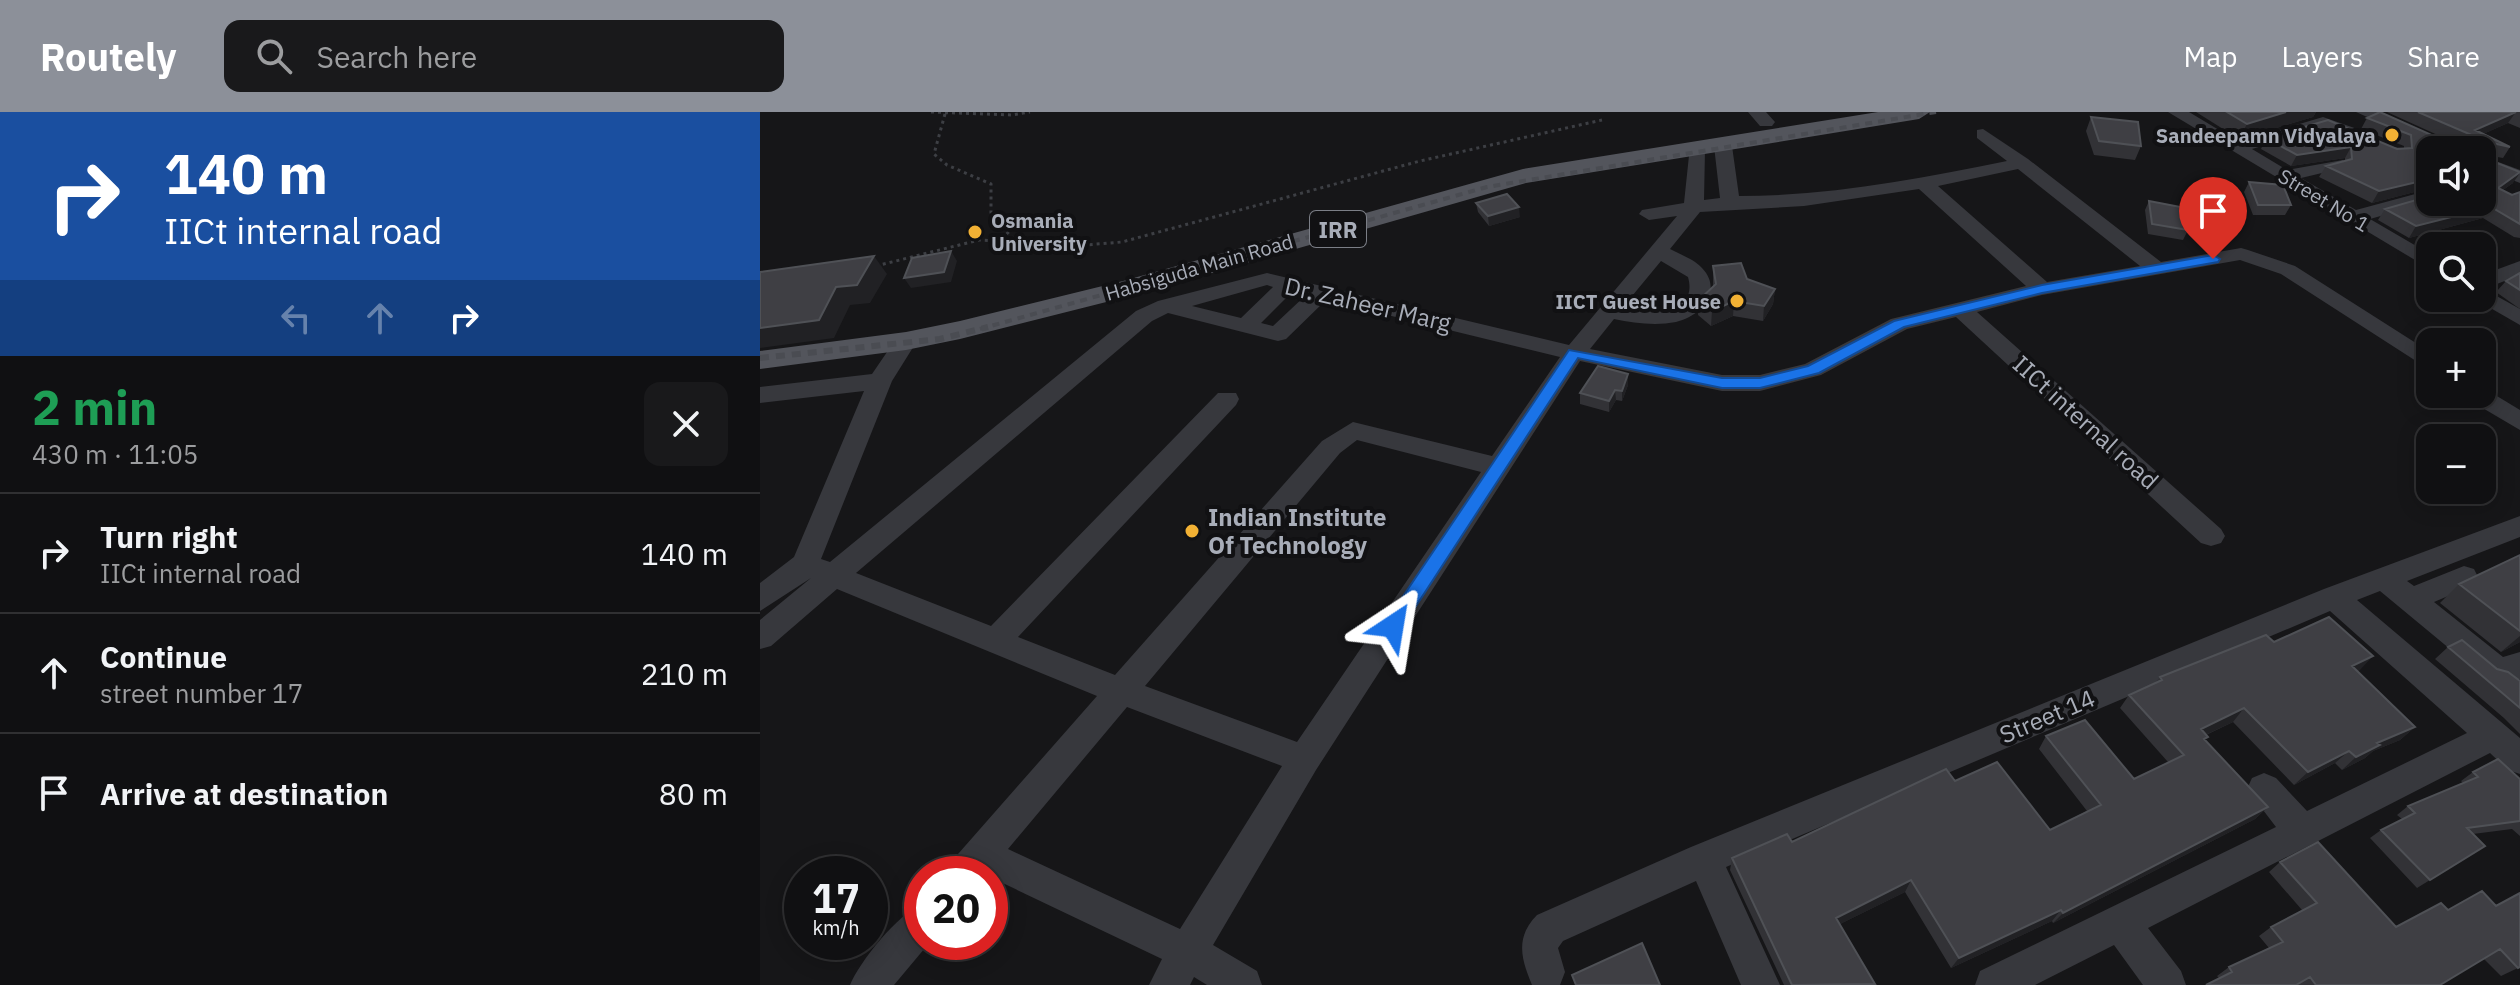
<!DOCTYPE html>
<html lang="en">
<head>
<meta charset="utf-8">
<style>
  body { margin:0; font-family:"IBM Plex Sans",sans-serif; background:#19191b; color:#f1f3f6; height:100vh; display:flex; flex-direction:column; font-size:30px; white-space:nowrap }
  * { box-sizing:border-box; margin:0 }
  p { font-size:26px; color:#9c9d9f }
  .icon { flex:none; width:44px; height:44px; fill:none; stroke:currentColor; stroke-width:2; stroke-linecap:round; stroke-linejoin:round }
  .map { position:relative; flex:1; overflow:hidden }
  .drawer { display:flex; flex-direction:column; background:#101012; width:760px }
  .drawer>* { flex:none }
  .guide { background:#1a4fa0; color:#fff; overflow:hidden }
  .controls { position:absolute; left:1656px; top:24px; display:grid; gap:16px }
  .controls a { display:grid; place-items:center; width:80px; height:80px; border-radius:16px; background:#101012; box-shadow:0 4px 20px #0003,0 0 0 2px #303032; font-size:40px }
  .speed { position:absolute; left:24px; top:744px; display:flex; gap:16px; font-size:40px; font-weight:700; text-align:center }
  .speed>* { display:grid; place-content:center; width:104px; height:104px; border-radius:50%; background:#101012; box-shadow:0 4px 20px #0003,0 0 0 2px #303032; line-height:1 }
  .speed small { font-size:20px; font-weight:400 }
  .speed .limit { border:12px solid #d22; background:#fff; color:#111 }
  .pin { position:absolute; display:grid; place-items:center; width:68px; height:68px; color:#fff; margin:-82px -34px; border-radius:50% 50% 50% 0; rotate:-45deg; box-shadow:0 0 8px #0007 }
  .pin .icon { rotate:45deg }
  .me { position:absolute; width:88px; margin:-44px; rotate:33deg; stroke-linejoin:round; filter:drop-shadow(0 0 6px #0008) }
  .turn { display:flex; align-items:center; gap:28px; height:168px; padding:0 32px; font-size:36px }
  .turn .icon { width:104px; height:104px; stroke-width:2.5 }
  .turn b { display:block; font-size:56px; line-height:68px }
  .lanes { display:flex; align-items:center; height:76px; padding:0 32px; background:#0003; justify-content:center; gap:40px; direction:ltr }
  .lanes .off { opacity:.35 }
  .round { display:grid; place-items:center; flex:none; width:84px; height:84px; border-radius:16px; background:#19191b }
  .headline { display:flex; align-items:center; justify-content:space-between; height:136px; padding:0 32px }
  h1 { font-size:48px; font-weight:800; line-height:60px; color:#1e9e55 }
  ul { padding:0; list-style:none }
  li { display:flex; align-items:center; gap:24px; height:120px; padding:0 32px; border-top:2px solid #303032 }
  li div { flex:1 }
  li b { display:block; font-size:30px }
  li em { font-style:normal }
  header { display:flex; align-items:center; gap:48px; box-sizing:border-box; height:112px; padding:0 40px; background:#8c9099; color:#fff }
  header strong { font-size:38px }
  nav { display:flex; gap:44px; margin-inline-start:auto; font-size:28px }
  .search { width:560px; height:72px; background:#19191b; display:flex; align-items:center; gap:20px; box-sizing:border-box; padding:0 28px; border-radius:16px; color:#9c9d9f; font-size:30px }
  main { display:flex; flex:1; min-height:0 }
  .map>svg:first-child { display:block }
</style>
</head>
<body>
<header>
<strong>Routely</strong>
<div class="search"><svg class="icon" aria-label="search" viewBox="0 0 24 24"><circle cx="10" cy="10" r="6"/><path d="M15 15l6 6"/></svg>Search here</div>
<nav><a>Map</a><a>Layers</a><a>Share</a></nav>
</header>
<main>
<section class="drawer">
<div class="guide">
<div class="turn"><svg class="icon" aria-label="right" viewBox="0 0 24 24"><path d="M7 20v-9h11M14 6l5 5-5 5"/></svg><div><b>140 m</b>IICt internal road</div></div>
<div class="lanes"><svg class="icon off" aria-label="left" viewBox="0 0 24 24"><path d="M17 20v-9H6M10 6l-5 5 5 5"/></svg><svg class="icon off" aria-label="ahead" viewBox="0 0 24 24"><path d="M12 20V5M6 11l6-6 6 6"/></svg><svg class="icon" aria-label="right" viewBox="0 0 24 24"><path d="M7 20v-9h11M14 6l5 5-5 5"/></svg></div>
</div>
<div class="headline"><div><h1>2 min</h1><p>430 m · 11:05</p></div><a class="round"><svg class="icon" aria-label="close" viewBox="0 0 24 24"><path d="M6 6l12 12M18 6L6 18"/></svg></a></div>
<ul>
<li><svg class="icon" aria-label="right" viewBox="0 0 24 24"><path d="M7 20v-9h11M14 6l5 5-5 5"/></svg><div><b>Turn right</b><p>IICt internal road</p></div><em>140 m</em></li>
<li><svg class="icon" aria-label="ahead" viewBox="0 0 24 24"><path d="M12 20V5M6 11l6-6 6 6"/></svg><div><b>Continue</b><p>street number 17</p></div><em>210 m</em></li>
<li><svg class="icon" aria-label="arrive" viewBox="0 0 24 24"><path d="M6 21V4h12l-3 4 3 4H6"/></svg><div><b>Arrive at destination</b></div><em>80 m</em></li>
</ul>
</section>
<div class="map">
<svg width="1760" height="873" viewBox="0 0 1760 873">
  <rect width="100%" height="100%" fill="#161618"/>
  <g fill="none" stroke-linecap="round" stroke-linejoin="round">
    <path stroke="#3d3f44" stroke-width="3" stroke-dasharray="3 4" stroke-linecap="butt" d="M171 0 252 3 270 0
      M185 2 174 42 187 53 231 72V105L254 127
      M116 154 219 128 326 133 362 130 660 49 842 8"/>
    <path fill="#37383d" fill-rule="evenodd" d="M988 0H1006L1015 10 1012 14H1000Z
      M1408 0H1429L1479 30 1563 5 1603 19V27H1591L1562 16 1492 37 1527 58 1583 48V56L1541 66 1596 98 1670 78V90L1610 107 1670 142V157Z
      M1596 0H1620L1705 38H1681Z
      M1223 17 1268 47 1401 150 1481 136 1488 138 1535 154 1670 240V258L1521 162 1480 148 1282 183 1217 200 1461 417 1465 424 1461 431 1451 434 1441 431 1196 205 1147 217 1061 263 1000 279H962L820 249 556 658 453 833 497 859 502 873H447L434 865 430 873H389L402 847 230 765V762H186L191 750 337 584 77 477 11 534 0 537V508L51 466 0 499V471L34 445 104 279 0 291V275L112 262 138 224 146 222 157 229 132 269 61 447 70 450 376 199 398 189 507 161 809 233 917 104 889 108 879 102 882 98 924 91 930 34 936 33 945 38 944 88 960 86 954 34 963 29 972 34 979 84C1070 84 1158 67 1247 49L1217 26V18ZM1258 57 1380 154 1287 170 1178 74ZM1159 77 1266 174 1131 207 1045 252 1000 263H962L830 237 854 207C874 211 895 214 916 210 940 205 964 179 942 156 934 147 921 143 910 137L940 100 1044 94ZM901 149 928 165C939 205 887 200 863 195ZM507 173 513 175 481 206 432 194ZM532 180 546 183 513 214 501 211ZM566 188 800 245 732 344 593 310 562 329 355 563 258 525 476 293 479 287 476 281H458L231 514 96 461 392 209 408 201 518 229 526 227ZM597 328 721 360 537 630 385 574 580 341ZM367 595 522 654 420 817 248 737Z
      M1722 44 1760 58V71L1722 56Z
      M1760 149V163L1724 177 1760 197V213L1713 186H1722V163Z
      M1722 275 1760 298V318L1709 288 1706 282H1722Z
      M1760 404V425L1647 469 1654 474 1704 454 1714 457 1718 465 1714 473 1674 490 1743 545 1760 540V567L1748 571 1725 566 1620 479 1597 488 1760 626V662L1748 658 1730 641 1388 816 1421 859 1426 873H1383L1354 833 1275 873H1215L1220 859 1516 715 1487 677 1492 666 1504 661 1516 666 1547 699 1707 621 1570 499 966 755 1020 873H981L936 769 803 829 798 836 805 860 800 873H772C761 847 755 825 777 803L931 735 1564 477Z
      M162 792V830H170L134 873H90C100 849 138 802 162 792Z"/>
    <path fill="#53555c" fill-rule="evenodd" d="M1118 0H1170L1159 7 766 71 382 181 200 227 146 238 0 257V239L146 220 200 209 363 169 763 57Z"/>
    <path stroke="#4a4c52" stroke-width="4" stroke-dasharray="7 6" stroke-linecap="butt" d="M220 217 727 75 1176 0"/>
    <path stroke="#4a4c52" stroke-width="6" stroke-dasharray="9 7" stroke-linecap="butt" d="M0 246 180 227 228 215"/>
  </g>
  <path fill="#323236" d="M1436 0H1556L1553 5 1479 27Z
    M1627 0H1760V16L1748 11 1723 22 1750 35 1743 46 1727 43V47L1753 71 1743 78 1752 83 1760 80V126L1754 125 1723 106 1649 126 1618 108 1625 97 1722 90 1670 38V76L1612 91 1559 65 1566 54 1585 48V46L1531 54 1501 37 1506 26 1644 36V34L1601 17 1607 6 1687 30H1693Z
    M1331 5 1381 34 1375 48 1334 43 1326 19Z
    M1489 70 1531 93 1525 103H1493L1484 80Z
    M1389 89 1428 118 1423 128 1388 122 1385 98Z
    M716 91 760 105 729 114 718 100Z
    M953 154 1015 177 1013 192 1003 209 973 204 951 214 938 203 939 188 953 174Z
    M1760 161V197L1736 180 1746 169Z
    M868 262V273L862 289 856 288 849 300 820 292V281Z
    M1760 443V530L1741 540 1680 491 1699 472Z
    M1514 530 1600 558 1597 559 1655 615 1640 628 1613 639 1605 646 1582 658 1575 651 1534 673 1473 610 1446 623 1445 628 1508 695 1495 707 1293 811 1292 809 1191 856 1145 780 1080 812 1114 873H1024L970 758 972 746 1032 730 1195 669 1290 718 1327 699 1279 637 1286 624 1374 667 1408 650 1360 596 1369 583 1395 571 1400 565Z
    M1688 535 1737 557 1760 569V622L1744 606 1675 547Z
    M1713 660 1760 667V724L1752 717 1713 722 1725 734 1657 776 1610 726 1621 718 1642 707 1637 703 1648 694 1703 671 1701 669Z
    M1520 750 1636 815 1688 798 1722 779 1760 855 1741 864 1724 847 1680 873H1446L1459 866 1457 864 1469 855 1509 836 1499 824 1511 815 1542 798 1509 760Z"/>
  <path fill="#212124" d="M1526 0H1556L1553 5 1479 27 1487 12Z
    M1756 0 1748 11 1714 26 1715 18Z
    M1591 35 1585 46 1531 54 1537 43Z
    M1760 61 1753 71 1730 87 1738 76Z
    M1670 67V76L1612 91 1619 79Z
    M759 95 760 105 729 114 728 104Z
    M1731 95 1723 106 1649 126 1656 114Z
    M191 139 197 149 191 170 151 176 144 166Z
    M114 144 127 162 110 191 90 193 74 226 0 236V216Z
    M1015 177 1013 192 1003 209 1004 194Z
    M974 189 973 204 951 214 952 199Z
    M868 262V273L862 289V279Z
    M855 278 856 288 849 300V289Z
    M1760 524V530L1741 540Z
    M1613 544 1600 558 1579 568 1592 554Z
    M1484 596 1473 610 1430 630 1441 617Z
    M1655 615 1640 628 1613 639 1605 646 1582 658 1596 645 1617 631Z
    M1589 639 1575 651 1534 673 1548 660Z
    M1508 695 1495 707 1293 811 1303 801Z
    M1151 768 1145 780 1072 816 1076 806Z
    M1301 798 1292 809 1191 856 1199 846Z"/>
  <path fill="#3f3f44" stroke="#4f5156" stroke-width="2" d="M1467 0H1526L1487 12Z
    M1620 0 1687 30 1715 29 1714 24 1658 0H1756L1715 18 1750 35 1728 30 1727 47 1760 60 1738 76 1752 83 1760 80V112L1731 95 1656 114 1625 97 1670 84V90H1722V38H1670V67L1619 79 1566 54 1592 47 1591 35 1537 43 1506 26 1568 8 1637 37 1652 36 1651 23 1607 6Z
    M1331 5 1378 10 1381 34 1339 29Z
    M1489 70 1523 73 1531 93H1498Z
    M747 82 759 95 728 104 716 91Z
    M1389 89 1426 96 1428 118 1392 112Z
    M191 139 184 160 144 166 152 146Z
    M114 144 97 173 76 175 59 208 0 216V160Z
    M981 151 987 167 1015 177 1004 194 974 189 952 199 939 188 956 172 953 154Z
    M1760 161V178L1746 169Z
    M838 254 868 262 862 279 855 278 849 289 820 281Z
    M1760 443V519L1699 472Z
    M1569 505 1613 544 1592 554 1655 615 1617 631 1620 633 1596 645 1589 639 1548 660 1484 596 1441 617 1448 625 1444 627 1508 695 1303 801 1301 798 1199 846 1151 768 1076 806 1115 872 1032 873 972 746 1027 722 1032 730 1186 657 1195 669 1237 650 1290 718 1341 693 1286 624 1325 608 1374 667 1424 643 1369 583 1402 568 1400 565 1506 523 1514 530Z
    M1702 528 1737 557 1748 560 1760 569V596L1688 535Z
    M1738 647 1760 667V709L1707 716 1725 734 1670 768 1621 718 1655 701 1648 694 1718 665 1713 660Z
    M1558 730 1636 815 1681 791 1688 798 1722 779 1736 794 1760 781V855L1758 856 1740 837 1680 873H1556L1550 865 1536 873H1446L1472 860 1469 855 1523 830 1511 815 1557 791 1520 750Z
    M882 831 900 873H816L812 863Z"/>
  <path fill="#1a73e8" stroke="#114b97" stroke-width="2" d="M1453 143 1460 147 1458 150 1282 181 1144 215 1059 261 1000 276H962L818 246 639 520H626L623 514 809 238 962 266H1000L1048 254 1134 209 1282 173Z"/>
  <g fill="#f2b134" stroke="#111113" stroke-width="3">
    <circle cx="1632" cy="23" r="8"/>
    <circle cx="215" cy="120" r="8"/>
    <circle cx="977" cy="189" r="8"/>
    <circle cx="432" cy="419" r="8"/>
  </g>
  <g text-anchor="middle" dominant-baseline="central" stroke-width="8" stroke-linejoin="round" paint-order="stroke">
    <g font-size="20" font-weight="bold" fill="#a8adb8" stroke="#111113" text-anchor="end">
      <text x="1616" y="23">Sandeepamn Vidyalaya</text>
      <text x="231" y="108" text-anchor="start">Osmania<tspan x="231" dy="23">University</tspan></text>
      <text x="961" y="189">IICT Guest House</text>
    </g>
    <g font-size="20" fill="#a8adb8" stroke="#111113">
      <text transform="translate(1564 88) rotate(31)">Street No 1</text>
      <text transform="translate(439 155) rotate(-16)">Habsiguda Main Road</text>
    </g>
    <rect fill="#111113" stroke="#7b7e86" stroke-width="2" x="550" y="99" width="56" height="36" rx="6"/>
    <g font-size="22" font-weight="bold" fill="#a8adb8">
      <text x="578" y="117">IRR</text>
    </g>
    <g font-size="24" fill="#a8adb8" stroke="#111113">
      <text transform="translate(608 192) rotate(13)">Dr. Zaheer Marg</text>
      <text transform="translate(1326 310) rotate(42)">IICt internal road</text>
      <text transform="translate(1287 604) rotate(-23)">Street 14</text>
    </g>
    <g font-size="24" font-weight="bold" fill="#a8adb8" stroke="#111113" text-anchor="start">
      <text x="448" y="405">Indian Institute<tspan x="448" dy="28">Of Technology</tspan></text>
    </g>
  </g>
</svg>
<div class="controls">
<a><svg class="icon" aria-label="sound" viewBox="0 0 24 24"><path d="M4 9h4l5-4v14l-5-4H4zM17 9q2 3 0 6"/></svg></a>
<a><svg class="icon" aria-label="search" viewBox="0 0 24 24"><circle cx="10" cy="10" r="6"/><path d="M15 15l6 6"/></svg></a>
<a>+</a>
<a>−</a>
</div>
<div class="speed"><div>17<small>km/h</small></div><div class="limit">20</div></div>
<div class="pin" style="left:1453px;top:147px;background:#d93025"><svg class="icon" aria-label="arrive" viewBox="0 0 24 24"><path d="M6 21V4h12l-3 4 3 4H6"/></svg></div>
<svg class="me" style="left:633px;top:514px" viewBox="-20 -20 40 40"><path d="M0-17L14 15 0 8-14 15z" fill="#1a73e8" stroke="#fff" stroke-width="4"/></svg>
</div>
</main>
</body>
</html>
